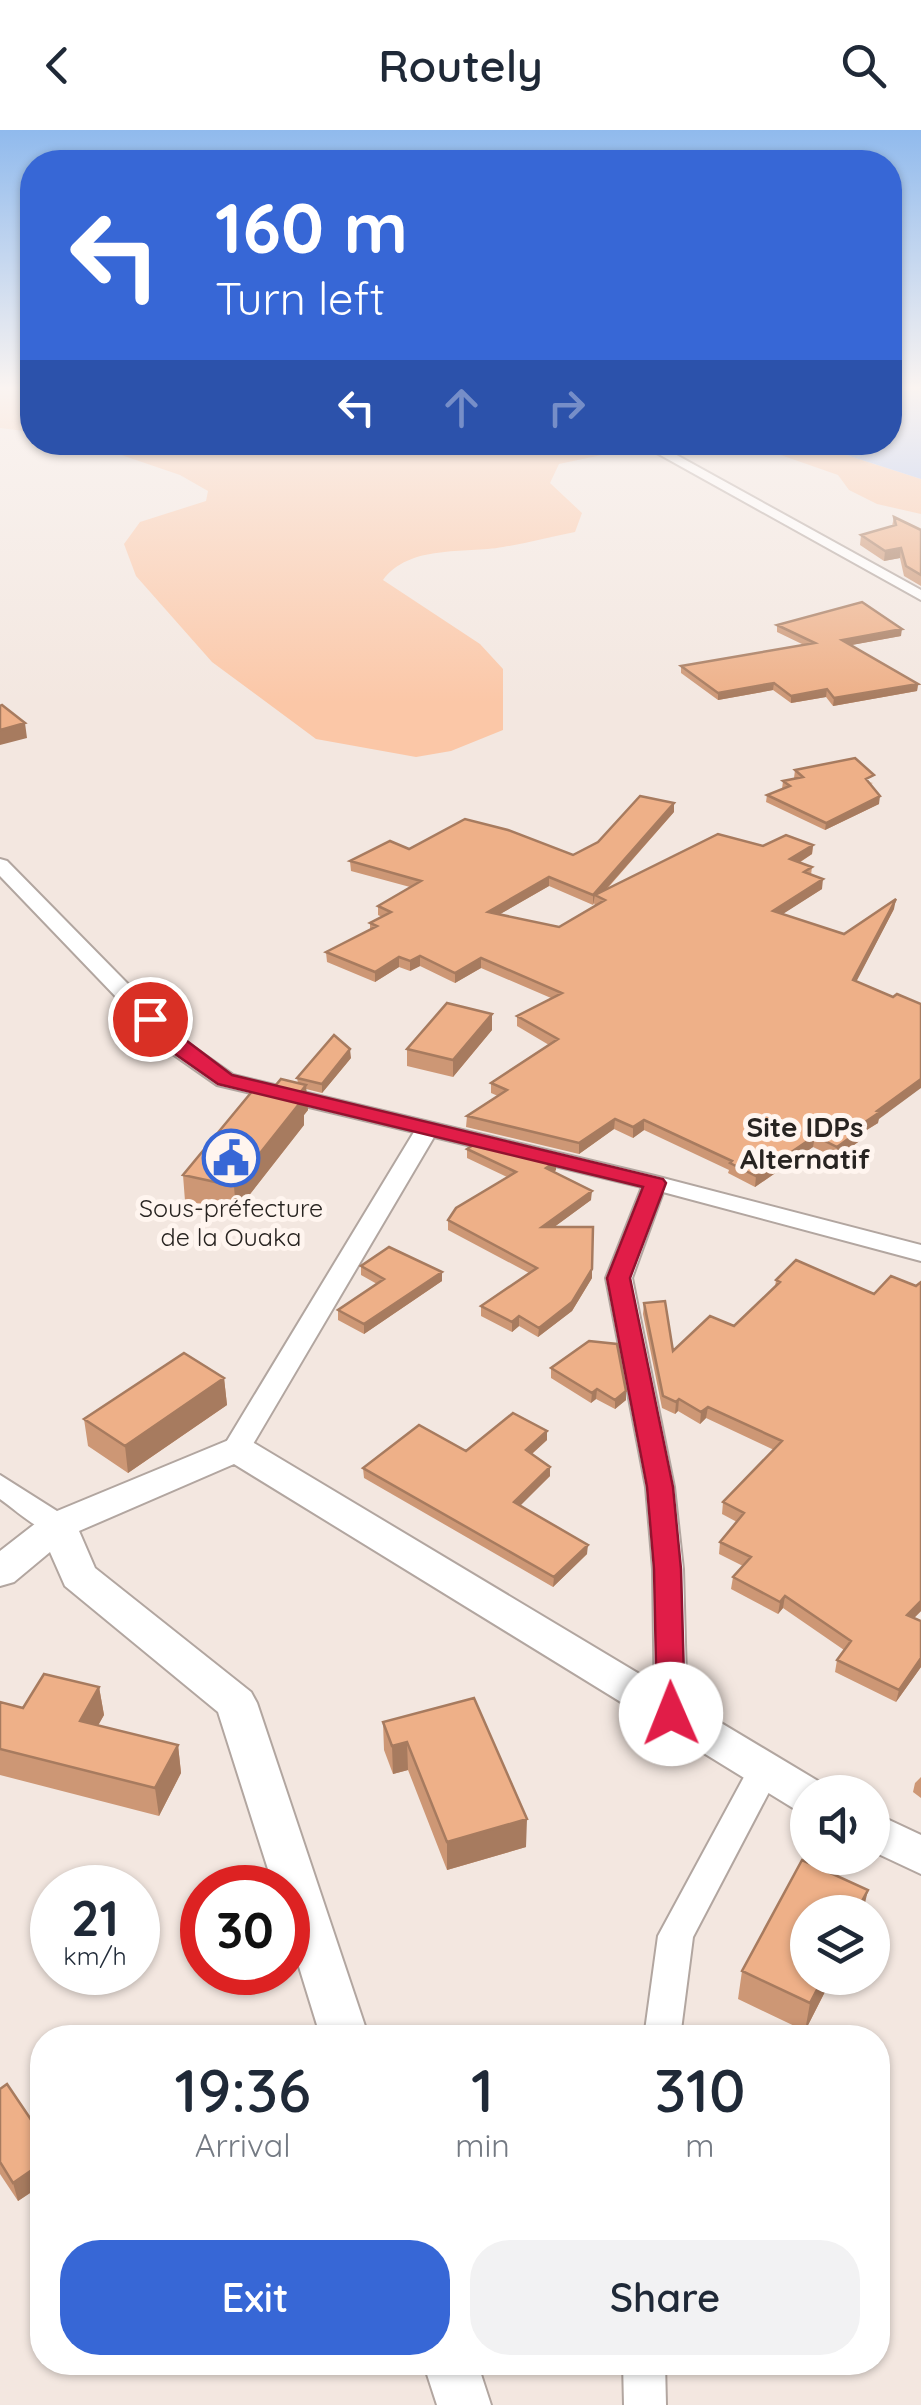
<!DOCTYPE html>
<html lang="en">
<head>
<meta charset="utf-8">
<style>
  body { margin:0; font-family:Quicksand,sans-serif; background:#f2f2f3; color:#1f2937; height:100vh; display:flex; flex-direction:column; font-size:38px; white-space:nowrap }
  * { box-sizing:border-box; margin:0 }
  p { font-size:32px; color:#747a83 }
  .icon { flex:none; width:55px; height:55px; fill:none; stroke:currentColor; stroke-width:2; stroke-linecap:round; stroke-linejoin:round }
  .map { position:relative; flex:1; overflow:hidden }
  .sheet { position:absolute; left:30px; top:1895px; width:860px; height:350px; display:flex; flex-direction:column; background:#fff; border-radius:40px; box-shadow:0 2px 8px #0004 }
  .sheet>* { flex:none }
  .banner { position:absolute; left:20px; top:20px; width:882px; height:305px; border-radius:40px; box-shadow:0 2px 8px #0004; background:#3767d6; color:#fff; overflow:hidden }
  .tools { position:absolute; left:790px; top:1645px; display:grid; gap:20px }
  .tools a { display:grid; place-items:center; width:100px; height:100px; border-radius:50%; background:#fff; box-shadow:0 2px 8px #0004; font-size:50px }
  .speed { position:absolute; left:30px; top:1735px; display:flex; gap:20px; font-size:50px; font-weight:700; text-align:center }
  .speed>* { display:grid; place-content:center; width:130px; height:130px; border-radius:50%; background:#fff; box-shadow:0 2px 8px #0004; line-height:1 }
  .speed small { font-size:25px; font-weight:400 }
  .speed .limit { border:15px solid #d22; background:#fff; color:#111 }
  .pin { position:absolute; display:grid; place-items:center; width:85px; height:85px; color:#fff; margin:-42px; border:5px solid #fff; border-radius:50%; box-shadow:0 2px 10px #0007 }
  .me { position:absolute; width:110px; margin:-55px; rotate:359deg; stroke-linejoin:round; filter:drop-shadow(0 0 8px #0008) }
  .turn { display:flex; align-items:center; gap:35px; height:210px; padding:0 30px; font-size:45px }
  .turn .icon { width:130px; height:130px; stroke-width:2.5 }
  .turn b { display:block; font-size:70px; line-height:85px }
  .lanes { display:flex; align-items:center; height:95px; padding:0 30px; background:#0003; justify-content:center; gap:50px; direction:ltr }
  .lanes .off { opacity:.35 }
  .eta { display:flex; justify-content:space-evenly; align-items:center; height:170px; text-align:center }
  .eta b { font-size:60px; font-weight:600; line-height:70px }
  .button { display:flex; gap:20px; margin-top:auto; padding:20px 30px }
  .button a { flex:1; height:115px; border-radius:40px; background:#3767d6; color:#fff; font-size:40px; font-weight:600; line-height:115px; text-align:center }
  .button a+a { background:#f2f2f3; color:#1f2937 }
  header { display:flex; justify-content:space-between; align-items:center; height:130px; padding:0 30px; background:#fff; font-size:45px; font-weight:600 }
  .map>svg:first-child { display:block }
</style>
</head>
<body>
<header><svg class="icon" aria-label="back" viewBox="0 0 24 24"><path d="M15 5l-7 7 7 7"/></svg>Routely<svg class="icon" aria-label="search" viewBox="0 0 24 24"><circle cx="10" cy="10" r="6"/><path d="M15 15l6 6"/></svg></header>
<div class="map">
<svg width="921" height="2275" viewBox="0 0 921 2275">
  <rect width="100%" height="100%" fill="#f3e7e0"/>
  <path fill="#fbc7a7" d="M0 255H32V302L0 298Z
    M86 313H809L921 349V384L877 374 849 360 838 345 749 314 630 319 559 334 550 353 582 383 575 402C551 407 527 413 503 417 464 424 410 414 383 450L480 514 503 539V600L451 621 416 627 316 609 212 532 136 446 124 414 140 392 206 371 208 361 180 345Z"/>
  <path fill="#acc4f4" d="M890 255H921V349L809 313 890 312Z"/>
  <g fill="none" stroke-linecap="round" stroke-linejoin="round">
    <g stroke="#b2a6a0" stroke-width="4">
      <path id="minor" d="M637 312H653L921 460V470Z
        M0 729 7 731 183 910 233 945 655 1046 921 1115V1131L663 1062 632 1148 674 1357 683 1439 687 1584 682 1593 671 1596 660 1593 655 1584 653 1439 646 1357 606 1148 642 1057 434 1007 246 1326H226L222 1319 414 1002 217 955 167 920 0 746Z
        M0 1345 68 1388 72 1395 68 1402C44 1409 19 1382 0 1369Z
        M763 1630 775 1634 779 1643 693 1807 680 1908H644L658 1806 751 1634Z
        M623 2232H665L666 2275H624Z"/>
    </g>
    <g stroke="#b2a6a0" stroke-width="4">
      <path id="tertiary" d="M236 1307 249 1310 823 1654 828 1662H808V1683L793 1678 234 1334 79 1401 95 1438 251 1562 257 1573 369 1908H321L288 1801V1758H274L218 1582 65 1456 50 1422 14 1452 0 1456V1421L45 1386Z
        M872 1682 921 1705V1744L872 1721Z
        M423 2232H477L491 2275H437Z"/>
    </g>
    <use href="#minor" fill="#fff" fill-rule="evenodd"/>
    <use href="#tertiary" fill="#fff" fill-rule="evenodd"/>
  </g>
  <path fill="#cd9775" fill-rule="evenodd" d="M894 387 921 400V456L904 446 900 428 884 431 860 415 861 405 892 396Z
    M777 495 901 506 851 515 918 554 917 561 833 576 826 567 791 573 773 560 718 570 681 543V536L804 515 777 502Z
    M795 640 873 653 870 654 879 674 825 700 766 672 767 665 782 659 783 651 794 648Z
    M674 682 606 760 763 716 813 715 812 724 799 733 812 737 811 745 822 759 782 784 844 804 894 779 856 851 878 993 865 1001V1007L836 1028 813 1017 755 1057 728 1043 729 1040 644 1000 633 1008 614 999 579 1024 466 997 467 986 498 966 491 963V953L549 915 517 896V886L551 868 481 838 455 853 420 836 410 841 399 837 375 852 327 832 326 822 370 800V793L382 787 378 785V776L410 757 351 741 350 731 409 719 573 725ZM549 756 593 775 594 773 595 776 559 797 500 784Z
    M492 884V900L453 947 407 936V919Z
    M351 928 322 963 306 959 308 980 304 985V995L236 1082 185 1071 183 1045 298 953 297 948Z
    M467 1019 556 1031V1040L554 1042 591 1070 554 1097 592 1148 572 1181 538 1207 519 1196 512 1202 481 1186V1176L529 1143 448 1100V1090L507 1047 467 1028Z
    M361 1136 442 1142V1151L364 1204 338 1190V1180L377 1154 361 1145Z
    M776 1150 874 1164 916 1156 921 1152V1481L914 1488 921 1491V1537L896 1572 835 1542 837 1530 844 1520 783 1478 778 1484 731 1459 733 1447 743 1436 719 1424 720 1412 737 1392 722 1384 723 1372 774 1320 706 1288 700 1294 678 1281 675 1284 662 1278 643 1184 644 1173 673 1221 734 1196 775 1157Z
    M551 1238 626 1261V1270L615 1279 596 1269 591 1273 551 1248Z
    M224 1248 227 1275 128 1343 88 1316 84 1289Z
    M547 1310 532 1324 550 1337V1346L520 1375 587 1424 553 1457 364 1348 363 1338 466 1321Z
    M99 1557 104 1585 98 1595 178 1615 181 1643 159 1686 0 1645V1572L23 1578Z
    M383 1592 526 1717 447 1740 408 1640 393 1644 384 1620Z
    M921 1647V1668L913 1662 915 1653Z
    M742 1841 808 1848H832L805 1901 738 1869Z
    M0 1959 42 2006V2055L18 2071 0 2044Z"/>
  <path fill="#a77b5f" d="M901 418 900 428 884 431 885 421Z
    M902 499 901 506 841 517 842 510Z
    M774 553 773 560 718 570V563Z
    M918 554 917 561 833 576 834 568Z
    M827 559 826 567 791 573V566Z
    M25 593 27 608 0 615V600Z
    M880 666 879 674 825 700 826 693Z
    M674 673V682L599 767 595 765 593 775V765Z
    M813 715 812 724 789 739 790 729Z
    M549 747V756L488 791V782Z
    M823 749 822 759 772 791 773 781Z
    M896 769 894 779 852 860 853 850Z
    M420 826V836L410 841V831Z
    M399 827V837L375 852V842Z
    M481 828V838L455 853V843Z
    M492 884V900L453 947V930Z
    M350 919 351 928 322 963V954Z
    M921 949V958L879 989 878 993 865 1001V1007L836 1028 837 1017 862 994 877 981Z
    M306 955 308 980 304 985V995L236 1082 234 1056Z
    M615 989 614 999 579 1024V1013Z
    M644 990V1000L633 1008V997Z
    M815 1006 813 1017 755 1057 756 1046Z
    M556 1031V1040L546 1047V1038Z
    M592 1061 591 1070 542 1106V1097Z
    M592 1139V1148L572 1181 538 1207 539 1198Z
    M442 1142V1151L364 1204V1194Z
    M519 1186V1196L512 1202V1192Z
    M224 1248 227 1275 128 1343 125 1316Z
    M597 1259 596 1269 591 1273 592 1263Z
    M626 1261V1270L615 1279V1270Z
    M679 1269 678 1281 675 1284 676 1272Z
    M708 1277 706 1288 700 1294 701 1282Z
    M547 1301V1310L526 1329V1320Z
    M550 1337V1346L514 1382V1372Z
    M588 1415 587 1424 553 1457 554 1447Z
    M785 1466 783 1478 778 1484 780 1472Z
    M921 1471V1481L905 1497 907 1485Z
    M921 1528V1537L896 1572 899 1560Z
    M99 1557 104 1585 85 1619 80 1591Z
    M407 1612 408 1640 393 1644 392 1616Z
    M178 1615 181 1643 159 1686 155 1658Z
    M527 1689 526 1717 447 1740V1712Z
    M868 1760 863 1782H856Z
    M823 1848H832L805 1901 810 1873Z
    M42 2033V2055L18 2071 13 2053Z"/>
  <path fill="#eeb088" stroke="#a77b5f" stroke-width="2.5" d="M894 387 921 400V445L906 436 901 418 885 421 861 405 896 395Z
    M862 472 902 499 842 510 918 554 834 568 827 559 791 566 774 553 718 563 681 536 815 513 777 495Z
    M2 575 25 593 0 600V576Z
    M855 628 874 645 866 649 880 666 826 693 767 665 790 656 783 651 803 647 795 640Z
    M640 666 674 673 593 765 549 747 488 782 559 797 605 770 595 765 718 704 763 716 786 705 813 715 790 729 812 737 804 742 823 749 773 781 844 804 896 769 853 850 893 867 897 864 921 874V949L877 981 880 982 862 994 866 996 837 1017 815 1006 756 1046 730 1033 732 1031 644 990 633 997 615 989 579 1013 467 986 507 960 491 953 558 909 517 886 562 863 481 828 455 843 420 826 410 831 399 827 375 842 326 822 377 796 370 793 391 782 378 776 421 751 350 731 390 711 409 719 465 689 508 700 573 725 598 712Z
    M447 873 492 884 453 930 407 919Z
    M334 905 350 919 322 954 297 948Z
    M281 949 306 955 296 968 303 969 234 1056 183 1045 254 959 270 962Z
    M478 1012 556 1031 546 1038 592 1061 542 1097H593L592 1139 572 1172 539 1198 519 1186 512 1192 481 1176 537 1138 448 1090 456 1078 516 1042 467 1019Z
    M389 1117 442 1142 364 1194 338 1180 384 1149 361 1136Z
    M796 1130 874 1164 891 1146 916 1156 921 1152V1471L907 1485 921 1491V1528L899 1560 837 1530 851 1511 785 1466 780 1472 733 1447 751 1427 720 1412 744 1383 723 1372 782 1311 708 1277 701 1282 679 1269 676 1272 663 1266 644 1173 665 1171 673 1221 710 1186 734 1196 780 1152 776 1150Z
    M589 1211 617 1214 626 1261 615 1270 597 1259 592 1263 551 1238Z
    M184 1223 224 1248 125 1316 84 1289Z
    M513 1283 547 1301 526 1320 550 1337 514 1372 588 1415 554 1447 363 1338 419 1295 466 1321Z
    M44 1544 99 1557 80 1591 178 1615 155 1658 0 1619V1572L23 1578Z
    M474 1568 527 1689 447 1712 407 1612 392 1616 383 1592Z
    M802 1730 868 1760 856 1782H808V1848H823L810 1873 742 1841Z
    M7 1954 42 2006V2033L13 2053 0 2032V1959Z"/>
  <linearGradient id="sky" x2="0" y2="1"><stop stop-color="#90baed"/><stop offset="0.45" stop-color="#faf4f1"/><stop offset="1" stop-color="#faf4f1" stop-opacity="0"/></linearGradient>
  <rect width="921" height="573" fill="url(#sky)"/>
  <path fill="#e11d48" stroke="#92132f" stroke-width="2.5" d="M150 883 232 945 663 1049 666 1053 630 1148 673 1357 681 1439 685 1584 681 1592 671 1596 661 1592 657 1584 654 1439 647 1357 607 1148 643 1057 218 954 168 919 140 889Z"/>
  <defs>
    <g id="civic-ring" transform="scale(2.875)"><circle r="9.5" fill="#fff5ef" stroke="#3767d6" stroke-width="1.5"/><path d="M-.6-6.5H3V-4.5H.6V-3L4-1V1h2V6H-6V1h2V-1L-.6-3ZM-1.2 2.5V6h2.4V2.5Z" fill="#3767d6"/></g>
  </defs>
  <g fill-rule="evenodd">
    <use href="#civic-ring" x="231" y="1028"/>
  </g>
  <g text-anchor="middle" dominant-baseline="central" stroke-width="10" stroke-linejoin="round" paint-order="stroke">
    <g font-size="25" fill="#282421" stroke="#fff5ef">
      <text x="231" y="1077">Sous-préfecture<tspan x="231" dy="29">de la Ouaka</tspan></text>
    </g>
    <g font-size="28" font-weight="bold" fill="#282421" stroke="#fff5ef">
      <text x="805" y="996">Site IDPs<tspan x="805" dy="32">Alternatif</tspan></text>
    </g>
  </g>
</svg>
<div class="tools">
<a><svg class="icon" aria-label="sound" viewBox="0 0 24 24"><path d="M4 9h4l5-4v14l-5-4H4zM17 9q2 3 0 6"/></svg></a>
<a><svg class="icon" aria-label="layers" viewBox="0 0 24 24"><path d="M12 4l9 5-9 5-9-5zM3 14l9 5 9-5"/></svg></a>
</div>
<div class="speed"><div>21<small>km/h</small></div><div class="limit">30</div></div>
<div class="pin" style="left:150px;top:889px;background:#d93025"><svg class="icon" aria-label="arrive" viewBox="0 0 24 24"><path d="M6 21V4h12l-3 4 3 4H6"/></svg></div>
<svg class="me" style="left:671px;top:1584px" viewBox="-20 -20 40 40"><circle r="19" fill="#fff"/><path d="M0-13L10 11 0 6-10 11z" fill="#e11d48"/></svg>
<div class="banner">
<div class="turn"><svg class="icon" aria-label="left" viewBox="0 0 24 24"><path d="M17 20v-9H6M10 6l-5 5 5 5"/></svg><div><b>160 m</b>Turn left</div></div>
<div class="lanes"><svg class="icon" aria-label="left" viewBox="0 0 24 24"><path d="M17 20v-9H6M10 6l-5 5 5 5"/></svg><svg class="icon off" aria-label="ahead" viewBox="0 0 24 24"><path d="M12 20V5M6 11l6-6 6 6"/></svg><svg class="icon off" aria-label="right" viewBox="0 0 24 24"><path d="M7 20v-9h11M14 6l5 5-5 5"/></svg></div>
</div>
<section class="sheet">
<div class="eta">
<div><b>19:36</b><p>Arrival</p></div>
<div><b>1</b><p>min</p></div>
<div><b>310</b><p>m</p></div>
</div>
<div class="button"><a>Exit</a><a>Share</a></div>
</section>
</div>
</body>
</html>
